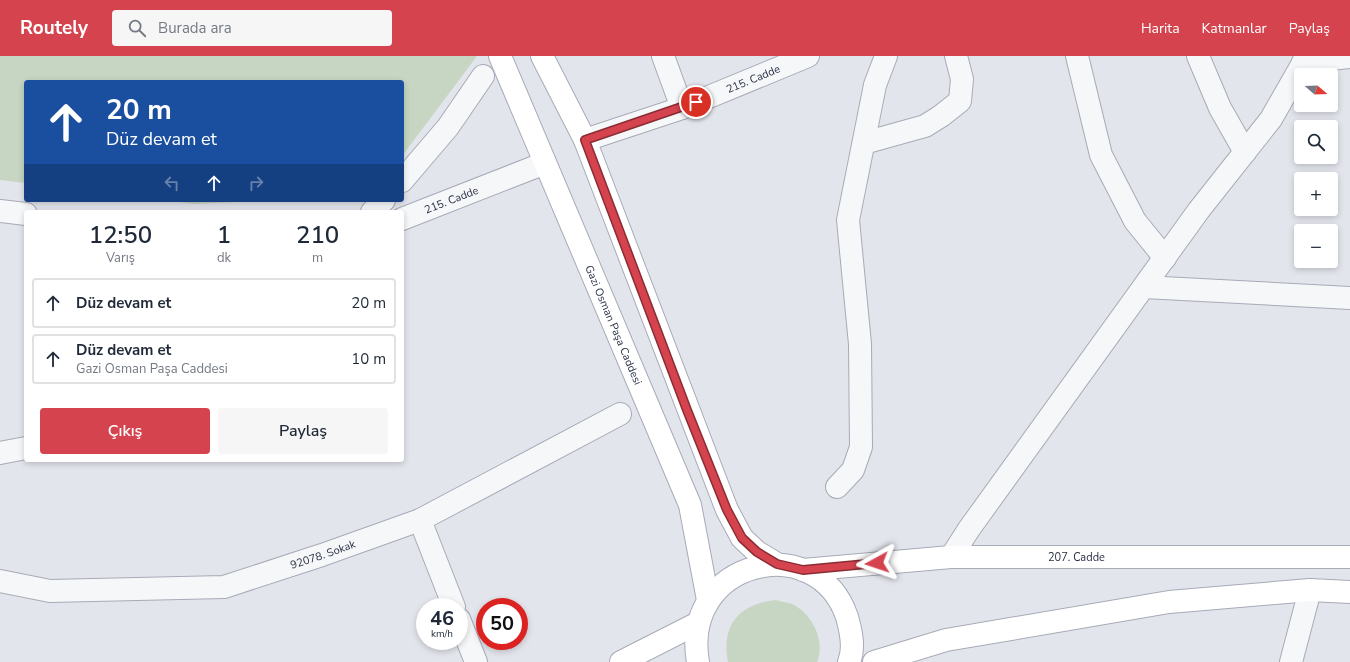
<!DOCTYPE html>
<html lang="tr">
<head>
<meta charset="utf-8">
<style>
  body { margin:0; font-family:"Nunito Sans",sans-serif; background:#f6f6f7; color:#1f2937; height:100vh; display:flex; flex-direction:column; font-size:15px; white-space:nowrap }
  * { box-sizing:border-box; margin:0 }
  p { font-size:13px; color:#747a83 }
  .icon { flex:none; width:22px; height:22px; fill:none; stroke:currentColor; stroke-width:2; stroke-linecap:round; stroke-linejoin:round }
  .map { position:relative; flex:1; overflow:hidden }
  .details { position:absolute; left:24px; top:154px; width:380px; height:252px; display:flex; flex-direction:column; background:#fff; border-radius:4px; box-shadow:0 2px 6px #0003 }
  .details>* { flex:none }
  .top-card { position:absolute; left:24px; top:24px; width:380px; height:122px; border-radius:4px; box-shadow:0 2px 6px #0003; background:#1a4fa0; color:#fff; overflow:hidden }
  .needle { width:26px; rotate:109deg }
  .tools { position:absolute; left:1294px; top:12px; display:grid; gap:8px }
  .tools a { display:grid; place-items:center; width:44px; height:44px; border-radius:4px; background:#fff; box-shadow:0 2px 6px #0003; font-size:20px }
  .speed { position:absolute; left:416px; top:542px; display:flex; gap:8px; font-size:20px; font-weight:700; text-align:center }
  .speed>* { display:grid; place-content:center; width:52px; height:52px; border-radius:50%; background:#fff; box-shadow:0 2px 6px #0003; line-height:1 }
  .speed small { font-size:10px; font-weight:400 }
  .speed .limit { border:6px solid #d22; background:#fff; color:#111 }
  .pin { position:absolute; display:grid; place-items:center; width:34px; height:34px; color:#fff; margin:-17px; border:2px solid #fff; border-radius:50%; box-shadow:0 1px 4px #0007 }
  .me { position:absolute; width:44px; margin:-22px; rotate:265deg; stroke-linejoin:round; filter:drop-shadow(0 0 3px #0008) }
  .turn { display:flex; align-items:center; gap:14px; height:84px; padding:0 16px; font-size:18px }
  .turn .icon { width:52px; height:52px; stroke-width:2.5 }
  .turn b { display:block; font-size:28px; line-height:34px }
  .lanes { display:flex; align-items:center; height:38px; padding:0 16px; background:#0003; justify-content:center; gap:20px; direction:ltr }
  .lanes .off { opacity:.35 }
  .eta { display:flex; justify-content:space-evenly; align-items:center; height:68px; text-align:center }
  .eta b { font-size:24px; font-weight:600; line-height:28px }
  .button { display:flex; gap:8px; margin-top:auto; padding:8px 16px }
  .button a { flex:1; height:46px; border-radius:4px; background:#d5434e; color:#fff; font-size:16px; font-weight:600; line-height:46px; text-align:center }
  .button a+a { background:#f6f6f7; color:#1f2937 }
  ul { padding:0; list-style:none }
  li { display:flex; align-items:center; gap:12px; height:50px; margin:0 8px 6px; padding:0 8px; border:2px solid #e0e1e3; border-radius:4px }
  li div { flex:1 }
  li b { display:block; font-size:15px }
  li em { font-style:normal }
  header { display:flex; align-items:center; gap:24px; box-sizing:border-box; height:56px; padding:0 20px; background:#d5434e; color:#fff }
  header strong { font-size:19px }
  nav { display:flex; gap:22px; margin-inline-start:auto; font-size:14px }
  .search { width:280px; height:36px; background:#f6f6f7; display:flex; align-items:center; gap:10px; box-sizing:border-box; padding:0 14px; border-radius:4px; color:#747a83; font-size:15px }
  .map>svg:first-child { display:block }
</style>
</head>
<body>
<header>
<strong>Routely</strong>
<div class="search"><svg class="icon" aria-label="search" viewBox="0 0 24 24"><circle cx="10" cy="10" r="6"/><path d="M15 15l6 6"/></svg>Burada ara</div>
<nav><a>Harita</a><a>Katmanlar</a><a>Paylaş</a></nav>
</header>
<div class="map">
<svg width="1350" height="606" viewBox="0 0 1350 606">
  <rect width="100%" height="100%" fill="#e3e5ec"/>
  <path fill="#c7d6c3" d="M0 0H477L402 100V26H26V127L0 124Z
    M165 144H276L194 148Z
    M776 544C781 546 787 546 792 548 812 557 826 585 817 606H728C721 569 739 548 776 544Z"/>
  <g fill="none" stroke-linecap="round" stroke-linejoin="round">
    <g stroke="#a7abb7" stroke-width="24">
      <g id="street">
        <path d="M663 0 682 52"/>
        <path d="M1077 0 1101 99 1135 165 1165 202"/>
        <path d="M1198 0 1220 52 1245 96"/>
        <path d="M1303 6 1350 1"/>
        <path id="s1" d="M585 84 682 52 808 0"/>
        <path d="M864 87 925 70 941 60 960 45 962 23 956 0"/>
        <path d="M402 125 448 71 483 20"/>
        <path d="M0 155 26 158"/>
        <path d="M372 156 384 144"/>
        <path id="s2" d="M402 163 545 107"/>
        <path d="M1144 231 1350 242"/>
        <path d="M0 397 26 392"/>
        <path d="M837 431 853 414 861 391 860 288 848 164 875 29 886 0"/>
        <path d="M420 464 454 551"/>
        <path d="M951 501 969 473 1199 154 1271 63 1307 0"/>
        <path id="s3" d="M0 525 50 535 224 531 322 499 420 464 620 358"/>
        <path d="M459 563 476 606"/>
        <path d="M1291 606 1310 534"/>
      </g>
    </g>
    <g stroke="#a7abb7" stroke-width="24">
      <g id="secondary">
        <path id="s4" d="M500 0 690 449 708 544"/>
        <path d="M542 0 585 84 727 454 742 482 757 496 777 508"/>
        <path id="s5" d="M803 514 951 501H1350"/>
        <path d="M621 606 698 567"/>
        <path d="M698 606C680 504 817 472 847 561 851 575 855 592 849 606"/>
        <path d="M874 606 946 584 1169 546 1310 534 1350 536"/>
      </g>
    </g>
    <use href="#street" stroke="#f6f7f9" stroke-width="22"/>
    <use href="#secondary" stroke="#fff" stroke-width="22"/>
  </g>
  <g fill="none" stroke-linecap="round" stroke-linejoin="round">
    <g stroke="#8a2c33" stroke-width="10">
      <path id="route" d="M696 46 585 84 687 354 727 454 742 482 757 496 777 508 803 514 877 507"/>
    </g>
    <use href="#route" stroke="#d5434e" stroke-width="7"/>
  </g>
  <g text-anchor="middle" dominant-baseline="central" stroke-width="4" stroke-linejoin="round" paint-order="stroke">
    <g font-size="11" fill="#293145" stroke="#f3f5f9">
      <text stroke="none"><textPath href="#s1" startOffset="179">215. Cadde</textPath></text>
      <text stroke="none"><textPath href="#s2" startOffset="53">215. Cadde</textPath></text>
      <text stroke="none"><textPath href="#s4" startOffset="292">Gazi Osman Paşa Caddesi</textPath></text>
      <text stroke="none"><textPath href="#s3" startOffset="329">92078. Sokak</textPath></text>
      <text stroke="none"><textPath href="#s5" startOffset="274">207. Cadde</textPath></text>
    </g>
  </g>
</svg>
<div class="tools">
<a><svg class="needle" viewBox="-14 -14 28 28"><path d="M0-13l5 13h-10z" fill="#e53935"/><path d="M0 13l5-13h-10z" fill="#747a83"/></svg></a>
<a><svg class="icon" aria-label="search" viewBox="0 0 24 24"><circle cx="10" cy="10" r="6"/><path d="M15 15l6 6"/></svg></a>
<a>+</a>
<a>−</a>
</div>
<div class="speed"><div>46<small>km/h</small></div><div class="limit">50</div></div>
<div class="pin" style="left:696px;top:46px;background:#d93025"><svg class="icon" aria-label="arrive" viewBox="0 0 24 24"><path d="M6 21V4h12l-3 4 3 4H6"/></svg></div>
<svg class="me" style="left:877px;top:507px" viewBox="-20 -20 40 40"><path d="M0-17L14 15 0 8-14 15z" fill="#d5434e" stroke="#fff" stroke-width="4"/></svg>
<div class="top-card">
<div class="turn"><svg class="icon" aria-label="ahead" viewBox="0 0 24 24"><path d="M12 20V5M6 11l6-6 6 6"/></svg><div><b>20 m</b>Düz devam et</div></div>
<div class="lanes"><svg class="icon off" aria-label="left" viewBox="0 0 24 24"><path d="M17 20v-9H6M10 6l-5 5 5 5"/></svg><svg class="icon" aria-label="ahead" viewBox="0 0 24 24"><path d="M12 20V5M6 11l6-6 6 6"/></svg><svg class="icon off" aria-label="right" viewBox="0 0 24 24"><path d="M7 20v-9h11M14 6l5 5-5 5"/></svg></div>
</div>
<section class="details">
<div class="eta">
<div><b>12:50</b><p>Varış</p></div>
<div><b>1</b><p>dk</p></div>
<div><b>210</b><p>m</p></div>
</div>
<ul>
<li><svg class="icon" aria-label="ahead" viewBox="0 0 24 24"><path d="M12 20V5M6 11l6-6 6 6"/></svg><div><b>Düz devam et</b></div><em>20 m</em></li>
<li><svg class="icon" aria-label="ahead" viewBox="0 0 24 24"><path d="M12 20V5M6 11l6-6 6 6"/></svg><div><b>Düz devam et</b><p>Gazi Osman Paşa Caddesi</p></div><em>10 m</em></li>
</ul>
<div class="button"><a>Çıkış</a><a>Paylaş</a></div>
</section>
</div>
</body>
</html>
